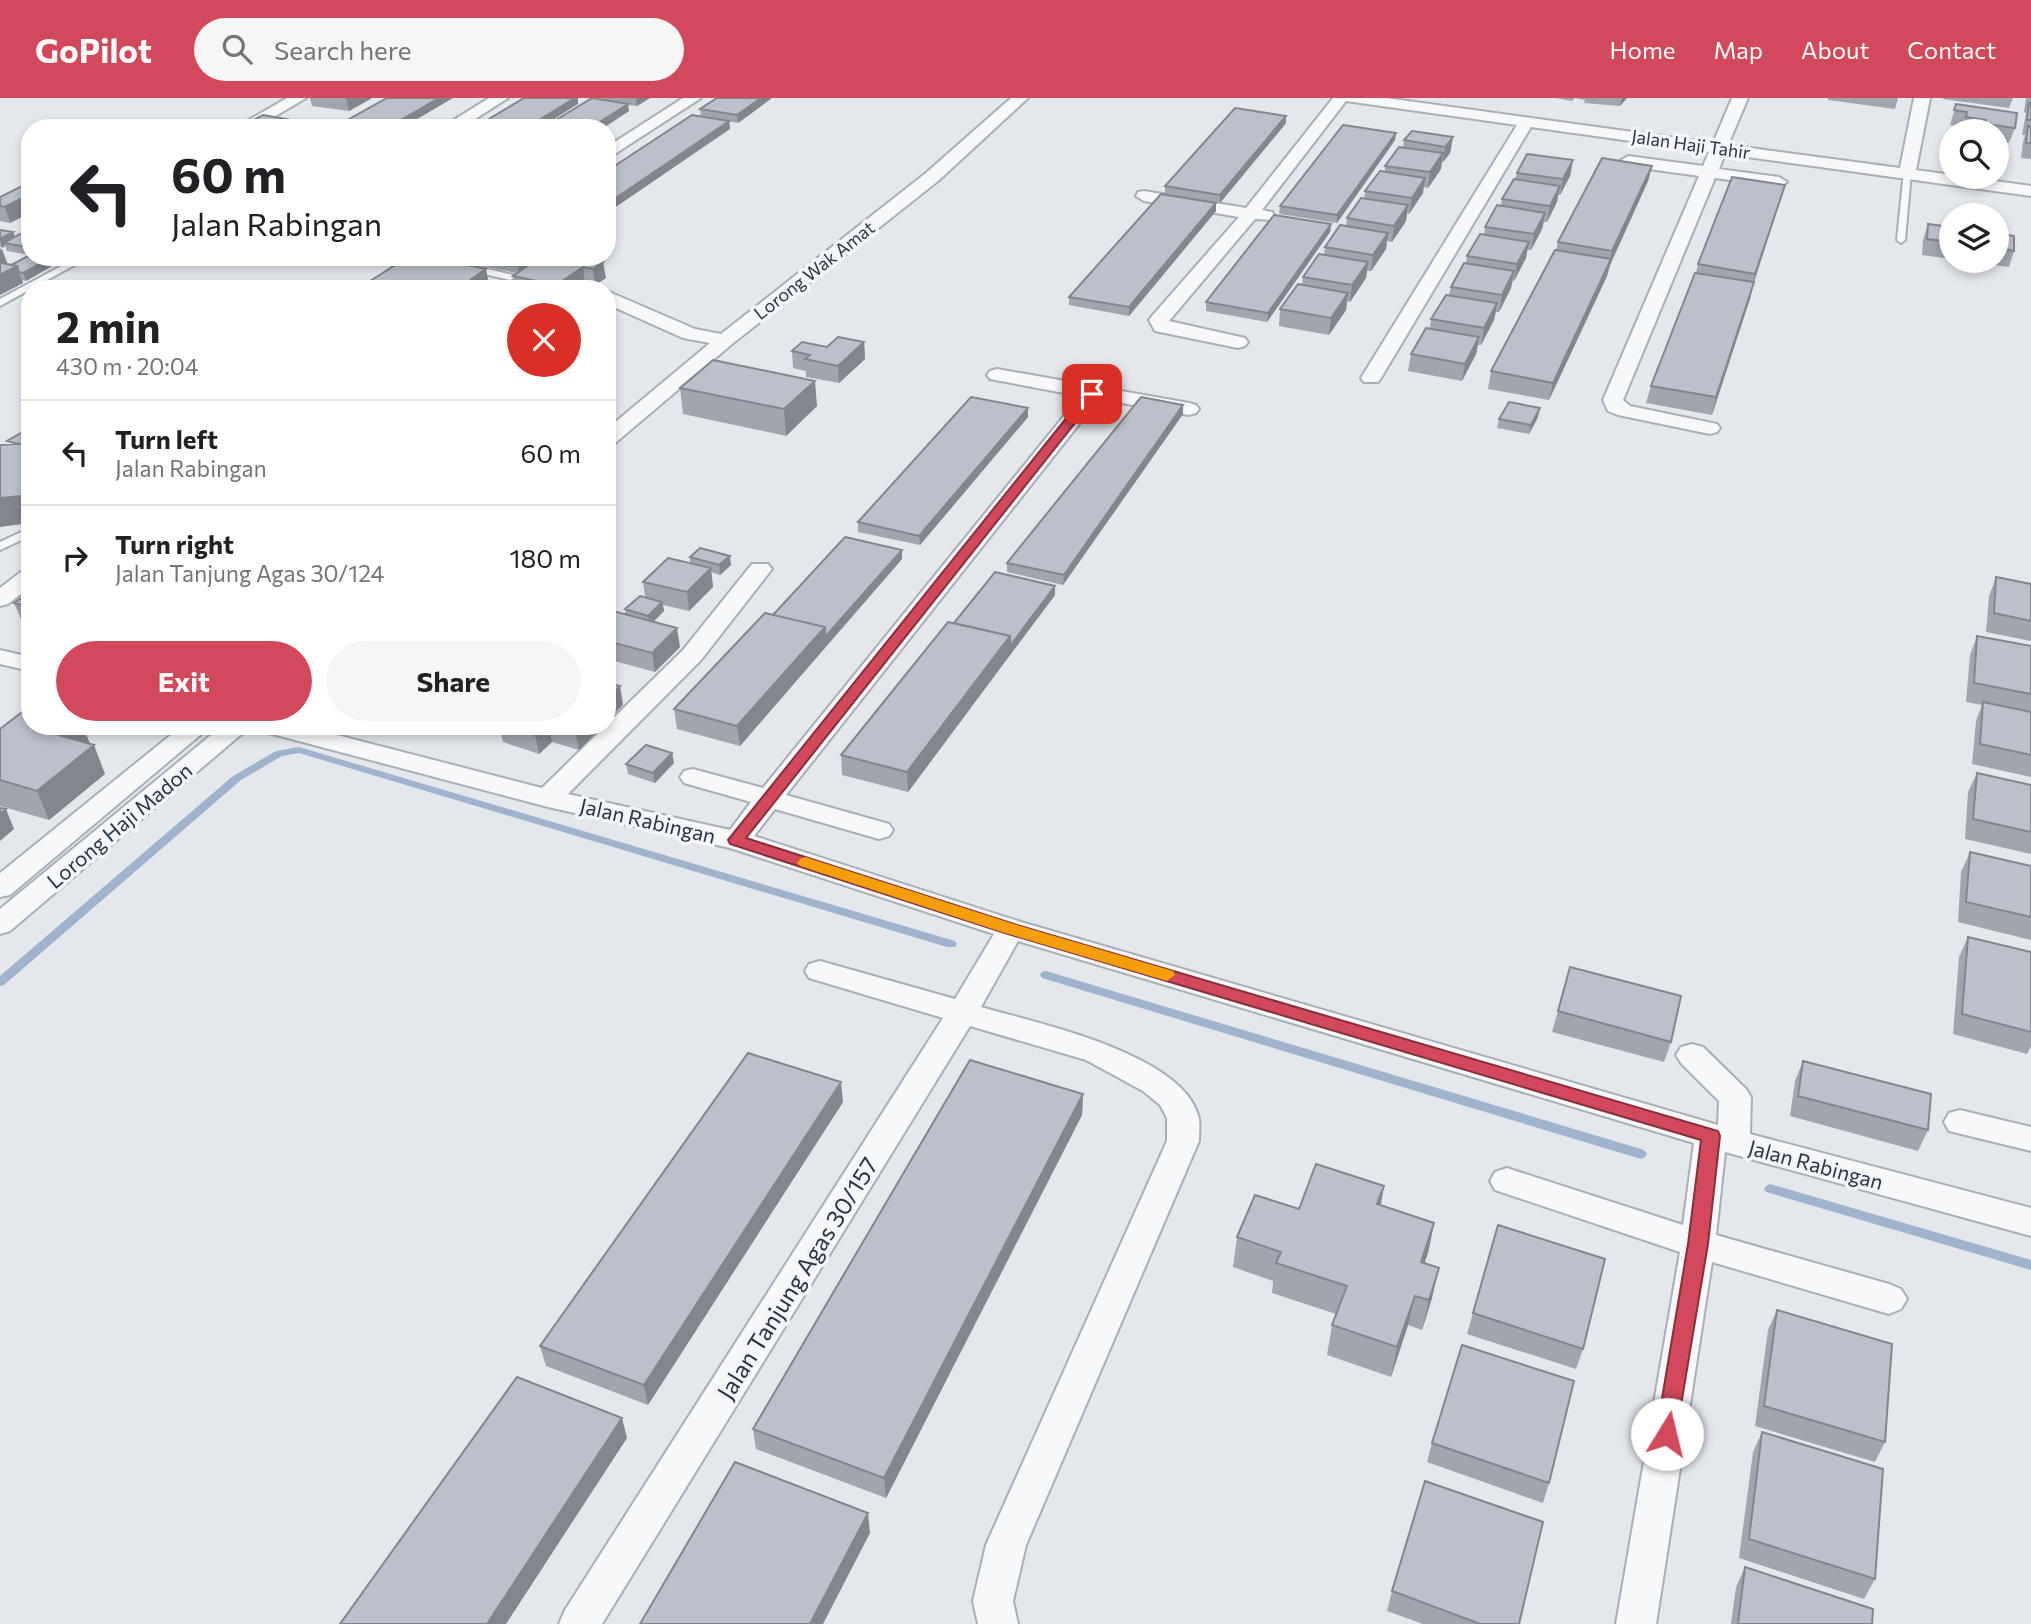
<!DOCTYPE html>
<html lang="en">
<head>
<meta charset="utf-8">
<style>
  body { margin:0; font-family:Commissioner,sans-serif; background:#f6f6f6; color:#202124; height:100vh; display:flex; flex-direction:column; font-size:26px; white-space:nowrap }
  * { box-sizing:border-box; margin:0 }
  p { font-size:23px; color:#757577 }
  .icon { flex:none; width:38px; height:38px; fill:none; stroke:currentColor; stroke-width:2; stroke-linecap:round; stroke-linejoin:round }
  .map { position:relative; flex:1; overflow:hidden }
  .side { position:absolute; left:21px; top:182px; width:595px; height:455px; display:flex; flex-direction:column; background:#fff; border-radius:28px; box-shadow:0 4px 10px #0003 }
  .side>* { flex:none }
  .banner { position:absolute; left:21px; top:21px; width:595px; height:147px; border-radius:28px; box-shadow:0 4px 10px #0003; background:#fff; color:#202124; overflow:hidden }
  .tools { position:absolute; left:1939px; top:21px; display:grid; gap:14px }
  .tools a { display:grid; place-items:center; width:70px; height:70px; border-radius:50%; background:#fff; box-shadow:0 4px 10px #0003; font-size:35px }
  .pin { position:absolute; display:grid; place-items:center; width:60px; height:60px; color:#fff; margin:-30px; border-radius:14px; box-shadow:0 4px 10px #0006 }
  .me { position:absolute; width:77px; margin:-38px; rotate:9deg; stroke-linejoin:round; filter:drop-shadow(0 0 5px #0008) }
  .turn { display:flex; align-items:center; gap:24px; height:147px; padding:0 35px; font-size:32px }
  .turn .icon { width:91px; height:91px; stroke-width:2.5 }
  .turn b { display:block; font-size:49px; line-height:60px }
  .round { display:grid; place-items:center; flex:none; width:74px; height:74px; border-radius:37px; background:#f6f6f6 }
  .summary { display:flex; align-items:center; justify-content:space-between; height:119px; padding:0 35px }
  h1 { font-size:42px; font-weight:700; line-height:52px }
  .action { display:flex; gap:14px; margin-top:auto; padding:14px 35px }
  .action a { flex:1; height:80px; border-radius:42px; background:#d1495b; color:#fff; font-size:28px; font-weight:700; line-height:80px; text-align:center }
  .action a+a { background:#f6f6f6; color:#202124 }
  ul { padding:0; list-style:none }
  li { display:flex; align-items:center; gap:21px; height:105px; padding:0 35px; border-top:2px solid #e0e0e0 }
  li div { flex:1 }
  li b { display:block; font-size:26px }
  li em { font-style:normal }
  header { display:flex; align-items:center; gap:42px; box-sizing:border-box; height:98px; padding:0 35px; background:#d1495b; color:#fff }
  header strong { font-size:33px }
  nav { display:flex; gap:38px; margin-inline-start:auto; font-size:24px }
  .search { width:490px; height:63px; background:#f6f6f6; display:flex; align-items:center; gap:18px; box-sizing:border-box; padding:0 24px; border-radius:38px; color:#757577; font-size:26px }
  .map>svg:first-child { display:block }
</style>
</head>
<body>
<header>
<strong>GoPilot</strong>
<div class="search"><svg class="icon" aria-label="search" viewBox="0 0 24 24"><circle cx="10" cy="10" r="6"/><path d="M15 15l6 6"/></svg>Search here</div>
<nav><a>Home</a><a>Map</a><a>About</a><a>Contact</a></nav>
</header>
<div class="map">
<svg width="2031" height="1526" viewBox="0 0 2031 1526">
  <rect width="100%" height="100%" fill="#e4e7ec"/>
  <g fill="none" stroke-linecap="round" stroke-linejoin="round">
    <path fill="#9fb4cc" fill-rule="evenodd" d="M299 649 955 843 957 846 955 849H947L299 655 282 658 241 682 4 887 0 888V878L233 678 276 653Z
      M1046 873 1641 1051 1645 1053 1647 1056 1645 1059 1641 1061 1042 880 1040 877 1042 874Z
      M1770 1086 2031 1162V1172L1766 1094 1764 1091 1766 1088Z"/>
    <g stroke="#a9aeb7" stroke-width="4">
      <path id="lane" d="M1904 73 1911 75 1905 142 1901 145 1897 142Z
        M78 159H89L0 208V201Z
        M470 167 513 177 515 179 510 182 467 172 465 170Z
        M30 430V438L0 452V444Z"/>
    </g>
    <g stroke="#a9aeb7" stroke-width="4">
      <path id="street" d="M287 0H306L255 30H235Z
        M489 0H508L461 30H441Z
        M683 0H701L607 61V49Z
        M1011 0H1028L938 83 732 246 614 346 607 348V331L710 245 683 240 607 206V193L695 231 721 236 926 75Z
        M1333 0H1386L1713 45 1732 0H1748L1728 47 1900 70 1914 0H1930L1916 72 2031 88V98L1725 56 1719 71 1779 79 1787 84 1779 89 1715 80 1623 302 1630 308 1717 326 1720 330 1717 334 1710 336 1618 317 1608 313 1603 302 1699 78 1628 68 1620 63 1628 58 1703 68 1709 54 1531 29 1381 280 1378 284H1364L1361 280 1517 27 1346 3 1262 112 1272 114 1275 118 1272 122 1255 121 1169 223 1245 240 1248 244 1245 248 1238 250 1155 233 1149 222 1152 218 1239 119 1144 103 1136 98 1138 94 1144 93 1246 110Z
        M997 271 1189 305 1196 307 1199 311 1196 315 1189 317 1099 301 786 697 889 726 893 732 889 738 879 741 775 711 754 738 1021 824 1718 1027 1719 1003 1681 965 1676 957 1681 949 1692 946 1703 949 1746 991 1751 999 1750 1036 2031 1110V1138L1725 1054 1716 1137 1889 1186 1901 1191 1907 1201 1901 1211 1889 1216 1712 1164 1656 1526H1616L1680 1154 1495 1092 1490 1083 1495 1074 1507 1070 1683 1127 1694 1045 1018 843 981 909C1036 925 1186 956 1199 1021 1200 1028 1199 1036 1199 1043L1026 1447 1013 1503 1018 1526H978L973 1503 986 1447 1167 1043V1020L1160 1007 1143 993 1086 962 970 928 602 1526H559L565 1512 943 920 809 880 805 873 809 866 820 863 955 901 994 836 730 750 548 709 261 633 257 628H302L542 690 683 552 752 466H768L772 471 701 562 568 696 730 732 751 704 684 685 680 679 684 673 693 671 763 690 1080 298 990 281 987 277 990 273Z
        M30 471V489L8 506 0 508V490L22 473Z
        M0 552 30 559V573L0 566Z
        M182 628H211L10 797 0 799V775Z
        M222 628H251L10 833 0 836V811Z
        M1960 1012 2031 1029V1053L1949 1033 1944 1024 1949 1015Z"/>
    </g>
    <use href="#lane" fill="#f7f8fa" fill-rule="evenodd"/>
    <use href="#street" fill="#f7f8fa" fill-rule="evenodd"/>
  </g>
  <path fill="#a1a5ae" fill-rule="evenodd" d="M310 0H372L349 13 312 8Z
    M601 0H650L637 8 628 7 629 13 603 30H543L601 2Z
    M772 0 738 25 716 21 729 23 730 31 701 19 700 11Z
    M1556 0H1627L1620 8 1584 5 1585 2 1575 0 1572 3Z
    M1828 0H1898L1895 11 1828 2Z
    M1943 0H2013L2009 10 1943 1Z
    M2026 0H2031V61L2021 60 2023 44 2025 37H2022L2026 15 2024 14Z
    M1956 6 2015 30 2009 45 1997 43V33H1962L1963 29 1950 27Z
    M1286 18V25L1220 105 1165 96V88Z
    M1396 35 1395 42 1337 125 1279 116 1280 108Z
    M1453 39 1450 55 1443 64H1442L1441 71 1428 90 1423 89V95L1409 116 1407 115 1406 123 1392 144 1387 143 1386 151 1371 173H1367L1366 180 1350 204 1347 203 1346 212 1329 237 1279 228 1280 211 1302 187 1303 179 1324 157 1325 149 1346 128 1347 120 1364 100 1365 93 1385 74V68L1403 50 1404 42Z
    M1573 62 1570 78 1560 97H1558L1557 104 1547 124H1544L1542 131 1531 152H1527L1526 160 1514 183 1513 182 1511 190 1499 214H1496L1494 222 1481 247H1478L1476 256 1462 283 1408 273 1411 256 1430 230 1431 221 1449 197 1451 189 1466 165 1467 158 1484 137 1485 129 1501 108 1502 101 1515 81 1517 75Z
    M1652 68 1648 83 1610 167 1607 178 1549 302 1488 291 1491 273 1556 153 1558 144Z
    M30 84 10 125 0 123V99Z
    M1780 103 1712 317 1646 305 1651 288 1696 175 1698 166Z
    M1216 105V113L1129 218 1069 207V199Z
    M1331 126 1330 134 1267 224 1206 213V204Z
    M1928 126 1951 129V161L1922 157 1923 142Z
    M0 132 13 134 15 139 30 138V159H68L62 162H58L59 164 26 183 22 182 23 185 0 197ZM5 148 7 153 30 157 11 167 7 166 0 149Z
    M1997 135 2014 153 2009 169 1963 163H1997Z
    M447 159H582L606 180 595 187 585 185 577 191H515L513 178 517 175 447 161Z
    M367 185 490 191H369Z
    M864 244 865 261 839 285 806 279V273L793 270 792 253Z
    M680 290 817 308 786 338 683 316Z
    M1183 307V316L1063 487 1007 474V465Z
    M1028 310V319L920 447 858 434V424Z
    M1538 319 1529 336 1497 330 1499 321Z
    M690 459 731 467 720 477 711 474 713 489 689 513 663 507 664 513 653 524 680 549 655 574 607 561V513L625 516V511L645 499 643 484 690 465Z
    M902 461 740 648 677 631 674 611 773 517Z
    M1996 479 2031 486V543L1986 534 1989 498Z
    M30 494V534L26 533 14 505Z
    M1055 497 908 694 842 677 841 657 954 525Z
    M1977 538 2031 548V679L1972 666 1976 623 1982 607 1966 604 1970 557Z
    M30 628H83L90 646 105 676 49 722 0 708V631Z
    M499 628H602L579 652 552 644 539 656 503 644Z
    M672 655 674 665 655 685 628 676 626 666Z
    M1977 675 2031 687V756L1965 741 1968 694Z
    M1970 754 2031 768V842L1958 824 1961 774Z
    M1968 839 2031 854V948L2027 956 1953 936 1959 859Z
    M1558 913 1671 944 1664 964 1552 934Z
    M1803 963 1928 1032 1918 1053 1790 1018 1795 983Z
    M1083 996 1082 1017 886 1400 756 1351 753 1331Z
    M843 1004 648 1307 546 1268 540 1248Z
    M1384 1088 1381 1107 1434 1125 1428 1155 1424 1165 1432 1200 1422 1232 1408 1227 1391 1279 1327 1257 1332 1227 1336 1216 1272 1195 1273 1183 1233 1169 1237 1139 1299 1111Z
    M1777 1212 1885 1344 1875 1364 1755 1328 1768 1232Z
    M1473 1215 1583 1251 1576 1271 1467 1236Z
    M1762 1334 1875 1481 1864 1501 1739 1460 1753 1354Z
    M1432 1345 1549 1385 1543 1405 1427 1364Z
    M1745 1469 1872 1526H1731L1736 1489Z
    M1392 1493 1519 1526H1423L1387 1513Z"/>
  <path fill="#83868d" d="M346 0H372L349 13Z
    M439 0H453L402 30H387Z
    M575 0H578V6L540 30H526Z
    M637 0H650L637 8 636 1Z
    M761 0H772L738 25 737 17Z
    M1622 0H1627L1620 8Z
    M628 6 629 13 603 30H590Z
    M1286 18V25L1220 105V97Z
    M729 23 730 31 607 115V106Z
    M303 24 305 30H293Z
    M1396 35 1395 42 1337 125V117Z
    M1453 39 1450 55 1443 64 1445 49Z
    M1443 55 1441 71 1428 90 1430 74Z
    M1573 62 1570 78 1560 97 1563 81Z
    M1652 68 1648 83 1610 167 1607 178 1549 302 1553 285 1609 164 1612 153Z
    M1425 80 1423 95 1409 116 1412 100Z
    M1785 87 1780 103 1751 192 1755 176Z
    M1560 88 1557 104 1547 124 1550 108Z
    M30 96V115L10 125 5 109Z
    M1216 105V113L1129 218V209Z
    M1408 107 1406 123 1392 144 1394 128Z
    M1545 115 1542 131 1531 152 1534 136Z
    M1331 126 1330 134 1267 224 1268 215Z
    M13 134 16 142 4 145 5 148 2 150 0 141Z
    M1388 135 1386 151 1371 173 1373 157Z
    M1529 144 1526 160 1514 183 1517 166Z
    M2 151 8 167 0 169V152Z
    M51 159H58L59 164 26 183 23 175Z
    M517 159H543L519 176Z
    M603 164 606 180 595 187 593 171Z
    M1368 164 1366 180 1350 204 1352 187Z
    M17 168 23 185 0 197V177Z
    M583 169 585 185 577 191H557L556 187Z
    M486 171 490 191H457Z
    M1514 173 1511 190 1499 214 1502 197Z
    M1754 184 1750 201 1712 317 1716 299Z
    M1348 195 1346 212 1329 237 1331 220Z
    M1497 205 1494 222 1481 247 1484 230Z
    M1479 239 1476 256 1462 283 1465 266Z
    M864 244 865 261 839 285 838 268Z
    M815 283 817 308 786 338 784 311Z
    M1183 307V316L1063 487 1064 477Z
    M1028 310V319L920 447 919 438Z
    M1540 310 1538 319 1529 336 1531 327Z
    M30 373V425L0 429V400Z
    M902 452V461L740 648 737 628 825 529Z
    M730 458 731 467 720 477 719 467Z
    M711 470 713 489 689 513 687 494Z
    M1055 488V497L1010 557V548Z
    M662 504 664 513 650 527 648 518Z
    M677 530 680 549 655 574 652 555Z
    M1010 538V557L908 694 907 674Z
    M620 588 623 607 607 623V601Z
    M71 628H83L91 649 94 647 105 676 49 722 37 693 59 637Z
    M544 628H549L552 644 539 656 535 637Z
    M579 628H602L579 652 575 632Z
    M672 655 674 665 655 685 653 675Z
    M6 711 14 731 0 743V716Z
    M841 984 843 1004 648 1307 644 1287Z
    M1083 996 1082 1017 886 1400 884 1380Z
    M1384 1088 1378 1118 1377 1106Z
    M1434 1125 1428 1155 1414 1194 1421 1164Z
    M1439 1170 1432 1200 1422 1232 1429 1202Z
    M1415 1198 1408 1227 1391 1279 1397 1249Z
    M622 1320 627 1340 506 1526H487Z
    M868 1415 870 1435 823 1526H810Z"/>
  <path fill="#bbc0ca" stroke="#83868d" stroke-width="2" d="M387 0H439L387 30H333Z
    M524 0H575L526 30H474Z
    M592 0 628 6 590 30H543Z
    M717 0H761L737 17 700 11Z
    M2029 5 2031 6V22H2027Z
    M1956 6 2017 15 2015 30 1986 26V22L1966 19 1967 14 1954 12Z
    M1235 10 1286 18 1220 97 1165 88Z
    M263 17 303 24 293 30H253L242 28Z
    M692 17 729 23 607 106V73Z
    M1343 27 1396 35 1337 117 1280 108Z
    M2028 28 2031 29V45H2026Z
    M1412 33 1453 39 1445 49 1404 42Z
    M1399 49 1443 55 1430 74 1385 68Z
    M1527 56 1573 62 1563 81 1517 75Z
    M1602 60 1652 68 1612 153 1558 144Z
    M1380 73 1425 80 1412 100 1365 93Z
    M1732 79 1785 87 1755 176 1698 166Z
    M1514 81 1560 88 1550 108 1502 101Z
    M30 84V96L5 109 0 108V99Z
    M1161 96 1216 105 1129 209 1069 199Z
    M1361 100 1408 107 1394 128 1347 120Z
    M1497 107 1545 115 1534 136 1485 129Z
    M1274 117 1331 126 1268 215 1206 204Z
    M1928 126 1951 129V144L1927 141Z
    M1340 127 1388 135 1373 157 1325 149Z
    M0 132 13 134 0 141Z
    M1997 135 2014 138V153L1997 150Z
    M20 136 30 138V148L27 149 4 145Z
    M1480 136 1529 144 1517 166 1467 158Z
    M1555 152 1611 161 1553 285 1491 273Z
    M1319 156 1368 164 1352 187 1303 179Z
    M30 157V159H51L23 175 19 174 17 168 11 167Z
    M408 159H428L486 171 457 191H396L367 185Z
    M540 159H582L603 164 593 171 583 169 556 187 513 178Z
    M2 165 17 168 0 177V166Z
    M1464 165 1514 173 1502 197 1451 189Z
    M1695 175 1754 184 1716 299 1651 288Z
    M1298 186 1348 195 1331 220 1280 211Z
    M1446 197 1497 205 1484 230 1431 221Z
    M1426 230 1479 239 1465 266 1411 256Z
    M838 239 864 244 838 268 805 261 810 257 792 253 802 244 827 249Z
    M713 262 815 283 784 311 680 290Z
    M971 299 1028 310 919 438 858 424Z
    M1141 299 1183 307 1064 477 1007 465Z
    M1509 304 1540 310 1531 327 1499 321Z
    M30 330V345L18 346 7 343Z
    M30 345V373L22 398 0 400V347Z
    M845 439 902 452 825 539V529L773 517Z
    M700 450 730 458 719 467 690 459Z
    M668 460 711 470 687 494 643 484Z
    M995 474 1055 488 1010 548V538L954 525Z
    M1996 479 2031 486V523L1994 515Z
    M30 494V509L14 505Z
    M640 498 662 504 648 518 625 511Z
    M609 512 677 530 652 555 607 543V513Z
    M765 515 825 529 737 628 674 611Z
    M948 524 1010 538 907 674 841 657Z
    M1977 538 2031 548V596L1974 585Z
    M607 585 620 588 607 601Z
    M1983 604 2031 614V657L1980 646Z
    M30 608V628H71L59 637 94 647 37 693 0 682V631Z
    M509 628H544L535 637Z
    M563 628H579L575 632Z
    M646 647 672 655 653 675 626 666Z
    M1977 675 2031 687V734L1973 721Z
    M0 710 6 711 0 716Z
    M1970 754 2031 768V819L1966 804Z
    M1968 839 2031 854V934L1962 916Z
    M1570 869 1681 898 1671 944 1558 913Z
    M748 955 841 984 644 1287 540 1248Z
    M970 962 1083 996 884 1380 753 1331Z
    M1803 963 1931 996 1928 1032 1798 998Z
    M1316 1066 1384 1088 1377 1106 1434 1125 1421 1164 1439 1170 1429 1202 1415 1198 1397 1249 1332 1227 1347 1188 1276 1165 1281 1154 1237 1139 1255 1097 1299 1111Z
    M1498 1127 1605 1161 1583 1251 1473 1215Z
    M1777 1212 1892 1246 1885 1344 1764 1308Z
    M1462 1247 1574 1283 1549 1385 1432 1345Z
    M517 1279 622 1320 487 1526H340Z
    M1762 1334 1883 1371 1875 1481 1749 1441Z
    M735 1364 868 1415 810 1526H640Z
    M1425 1383 1543 1424 1519 1526H1480L1392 1493Z
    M1745 1469 1873 1511 1872 1526H1738Z"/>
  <path fill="#d1495b" stroke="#882f3b" stroke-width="2" d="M1088 293 1098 296 746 740 1017 827 1718 1033 1720 1038 1708 1146 1675 1343 1667 1345 1660 1343 1656 1336 1688 1146 1701 1042 1005 835 730 746 728 742Z"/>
  <path fill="#f59e0b" d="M805 759 1017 827 1173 873 1175 877 1167 883 1005 835 800 768 797 765 800 761Z"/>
  <g text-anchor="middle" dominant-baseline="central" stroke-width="7" stroke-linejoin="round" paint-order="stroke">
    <g font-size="18" fill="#2b3445" stroke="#f4f6f9">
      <text transform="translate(1691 46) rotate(8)">Jalan Haji Tahir</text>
      <text transform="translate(814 172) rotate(-38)">Lorong Wak Amat</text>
    </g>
    <g font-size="21" fill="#2b3445" stroke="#f4f6f9">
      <text transform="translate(648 722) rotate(13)">Jalan Rabingan</text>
      <text transform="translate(119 727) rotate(-40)">Lorong Haji Madon</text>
      <text transform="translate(1816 1066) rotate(15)">Jalan Rabingan</text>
    </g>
    <g font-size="24" fill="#2b3445" stroke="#f4f6f9">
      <text transform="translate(797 1180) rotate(-58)">Jalan Tanjung Agas 30/157</text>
    </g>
  </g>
</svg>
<div class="tools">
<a><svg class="icon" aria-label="search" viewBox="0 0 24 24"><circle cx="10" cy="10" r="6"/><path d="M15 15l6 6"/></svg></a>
<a><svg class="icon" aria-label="layers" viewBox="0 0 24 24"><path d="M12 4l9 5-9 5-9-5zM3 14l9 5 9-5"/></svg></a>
</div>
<div class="pin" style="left:1092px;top:296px;background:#d93025"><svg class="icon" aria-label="arrive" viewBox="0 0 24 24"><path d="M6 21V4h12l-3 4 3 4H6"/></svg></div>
<svg class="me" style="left:1667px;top:1336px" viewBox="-20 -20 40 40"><circle r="19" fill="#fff"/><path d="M0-13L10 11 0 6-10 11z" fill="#d1495b"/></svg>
<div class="banner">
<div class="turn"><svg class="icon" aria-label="left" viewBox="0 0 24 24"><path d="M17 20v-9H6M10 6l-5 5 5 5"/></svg><div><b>60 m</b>Jalan Rabingan</div></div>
</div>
<section class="side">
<div class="summary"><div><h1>2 min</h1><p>430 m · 20:04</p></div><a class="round" style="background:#d93025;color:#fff"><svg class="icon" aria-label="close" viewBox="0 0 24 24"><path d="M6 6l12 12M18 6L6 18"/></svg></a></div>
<ul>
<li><svg class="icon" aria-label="left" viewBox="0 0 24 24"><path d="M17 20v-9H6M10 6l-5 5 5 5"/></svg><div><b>Turn left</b><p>Jalan Rabingan</p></div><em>60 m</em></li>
<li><svg class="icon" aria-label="right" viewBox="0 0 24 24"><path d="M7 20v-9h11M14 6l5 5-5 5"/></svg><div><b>Turn right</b><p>Jalan Tanjung Agas 30/124</p></div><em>180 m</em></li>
</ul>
<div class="action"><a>Exit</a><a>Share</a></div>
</section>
</div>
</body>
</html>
